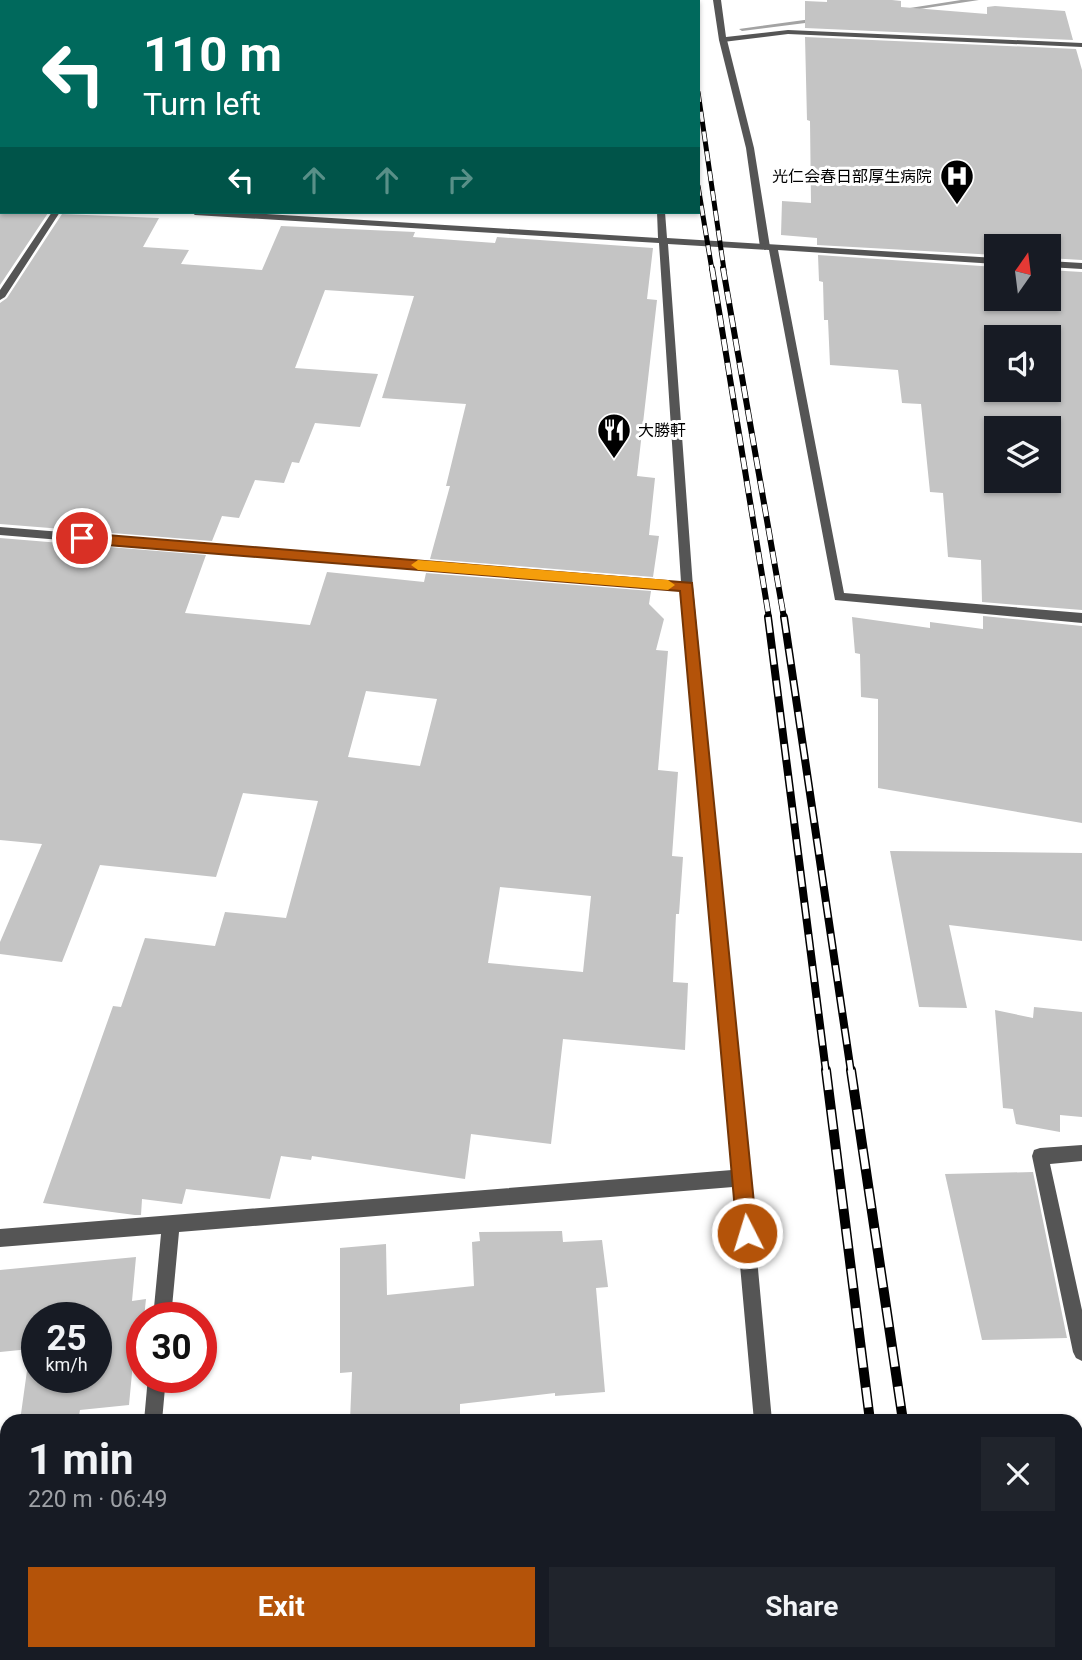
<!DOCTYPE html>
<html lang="en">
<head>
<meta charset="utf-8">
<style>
  body { margin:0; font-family:Roboto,"Noto Sans JP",sans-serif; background:#20242c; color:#f1f3f6; height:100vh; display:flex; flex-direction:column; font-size:26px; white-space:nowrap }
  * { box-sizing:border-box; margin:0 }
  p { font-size:23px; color:#9ea1a6 }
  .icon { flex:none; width:38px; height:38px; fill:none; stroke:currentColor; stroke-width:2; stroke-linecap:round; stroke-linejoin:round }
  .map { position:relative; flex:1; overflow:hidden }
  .drawer { position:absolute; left:0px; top:1414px; width:1083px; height:247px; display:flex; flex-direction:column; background:#171b24; border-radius:21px 21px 0 0; box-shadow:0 2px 5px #0004 }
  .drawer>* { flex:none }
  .hud { position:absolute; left:0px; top:0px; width:700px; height:214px; box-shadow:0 2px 5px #0004; background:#00695c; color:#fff; overflow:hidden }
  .needle { width:46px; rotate:14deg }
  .tools { position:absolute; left:984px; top:234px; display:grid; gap:14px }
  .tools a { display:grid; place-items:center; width:77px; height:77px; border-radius:0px; background:#171b24; box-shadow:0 2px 5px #0004; font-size:35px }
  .speed { position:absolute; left:21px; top:1302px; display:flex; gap:14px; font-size:35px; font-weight:700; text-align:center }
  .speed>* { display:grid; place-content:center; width:91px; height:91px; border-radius:50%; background:#171b24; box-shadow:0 2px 5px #0004; line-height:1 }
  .speed small { font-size:18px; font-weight:400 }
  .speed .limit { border:10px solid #d22; background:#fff; color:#111 }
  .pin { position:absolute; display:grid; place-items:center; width:60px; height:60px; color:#fff; margin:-30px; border:4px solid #fff; border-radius:50%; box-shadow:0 2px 7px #0007 }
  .me { position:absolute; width:77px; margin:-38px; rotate:355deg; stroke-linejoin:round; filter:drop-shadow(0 0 5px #0008) }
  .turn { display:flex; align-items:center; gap:24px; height:147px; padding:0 28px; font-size:32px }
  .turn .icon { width:91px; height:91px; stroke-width:2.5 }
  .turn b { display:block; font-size:49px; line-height:60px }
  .lanes { display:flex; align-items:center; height:66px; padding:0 28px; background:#0003; justify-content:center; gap:35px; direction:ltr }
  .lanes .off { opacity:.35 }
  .round { display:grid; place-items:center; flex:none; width:74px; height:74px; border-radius:0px; background:#20242c }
  .overview { display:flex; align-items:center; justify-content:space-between; height:119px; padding:0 28px }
  h1 { font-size:42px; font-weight:700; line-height:52px }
  .action { display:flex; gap:14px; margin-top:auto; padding:14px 28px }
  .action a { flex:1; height:80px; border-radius:0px; background:#b45309; color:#fff; font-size:28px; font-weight:700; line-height:80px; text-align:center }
  .action a+a { background:#20242c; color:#f1f3f6 }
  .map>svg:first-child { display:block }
</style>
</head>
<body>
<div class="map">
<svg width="1082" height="1660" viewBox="0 0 1082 1660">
  <rect width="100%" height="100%" fill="#fff"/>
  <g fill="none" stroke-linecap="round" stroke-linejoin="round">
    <path fill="#a3a3a3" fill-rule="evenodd" d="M961 0H979L900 12 897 10Z
      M819 18 822 20 821 21 742 31 739 29Z
      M0 113H2V118H0Z"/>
  </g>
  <path fill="#c4c4c4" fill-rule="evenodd" d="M827 0H892L901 1V7L987 14V7L995 6 1065 11 1073 40 805 28V1L827 2Z
    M805 37 1076 49 1082 70V260L1048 258V247H996V255L817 245V238L781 235 782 201 811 203 810 121 807 120Z
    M0 212 48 213 0 285Z
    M62 214 159 218 143 247 189 250 181 264 262 270 281 226 415 232 413 237 495 243 497 237 653 248 647 299 657 300 637 476 655 478 649 535 659 536 653 577 430 559 450 486H446L466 404 382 398 414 296 325 290 295 368 378 374 360 427 315 423 299 463 292 462 284 483 255 480 239 518 222 516 212 541 0 524V303L7 298Z
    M818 255 996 267V299H1048V270L1082 272V610L982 602 981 560 948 557 943 493 930 492 921 404 902 403 898 370 830 365 828 320H824L823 282 819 281ZM996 338H1048V390H996ZM996 429H1048V481H996Z
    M0 538 206 555 185 613 310 625 327 572 424 582 426 573 651 591 649 604 664 619 656 650 668 651 658 770 678 772 672 856 683 857 679 914H676L673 982 688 983 685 1050 563 1039 551 1144 471 1134 465 1179 312 1156 311 1160 281 1156 270 1199 186 1189 182 1204 142 1199 141 1215H135L43 1203 113 1006 121 1007 145 938 215 946 225 912 286 918 318 801 243 793 216 877 100 865 62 962 0 954V942L42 844 0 840ZM366 691 437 699 420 766 348 757ZM500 887 591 896 583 972 488 963Z
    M983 616 1082 626V823L878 788V699L861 697 860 654 855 653 852 617 930 628V622L983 629Z
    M890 851 1082 853V941L949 925 967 1008 919 1007Z
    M1034 1007 1082 1012V1117L1060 1115V1132L1016 1124 1013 1109 1003 1108 995 1010 1033 1018Z
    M1033 1172 1067 1338 982 1340 945 1174Z
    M562 1231 563 1242 602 1240 608 1287 596 1288 605 1392 555 1396V1393L460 1404V1421H350L352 1372 340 1373V1248L386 1244 387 1295 474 1286 472 1242 480 1241 479 1232Z
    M136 1257 132 1301 146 1299 144 1318H142V1340L135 1341 129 1405 80 1410 78 1421H20L30 1349 0 1352V1270ZM37 1318H96V1377H37Z"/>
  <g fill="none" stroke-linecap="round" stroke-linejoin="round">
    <path fill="#555" fill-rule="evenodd" d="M380 0H388L379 2Z
      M546 0H554L545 2Z
      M723 38 727 40 754 148 770 247 765 250 760 247 746 148 719 40Z"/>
    <path fill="#555" fill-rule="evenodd" d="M163 0H194L196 2H165Z
      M649 0H657L658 2H650Z
      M713 0H721L726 37 788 30 1082 43V47L788 34 723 42 719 40Z
      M0 196 2 197V203L0 202Z
      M52 212H60L5 297 0 300V290Z
      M191 212H235L658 238 657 212H665L667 238 996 258V264L778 250 844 593 1082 613V623L835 600 769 250 668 244 693 587 749 1172 751 1178 750 1182 772 1421H754L733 1187 179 1232 171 1318H153L161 1234 0 1247V1229L732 1170 681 591 0 535V527L681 582 659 243 195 215Z
      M1048 261 1082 263V269L1048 267Z
      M1082 1145V1161L1050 1164 1082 1310V1361L1076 1358 1073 1352 1032 1156 1034 1150 1040 1148Z
      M148 1377H166L162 1421H144Z
      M122 1654H142L141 1660H121Z
      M774 1654H794V1660H774Z"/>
    <g stroke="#000" stroke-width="5">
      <path id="rail-far3" d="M698 92 724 270
        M698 186 712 270"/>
    </g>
    <g stroke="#000" stroke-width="6">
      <path id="rail-far2" d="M712 268 769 618
        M723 268 784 618"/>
    </g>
    <g stroke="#000" stroke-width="8">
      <path id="rail-far1" d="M768 617 826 1072
        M784 617 851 1072"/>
    </g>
    <g stroke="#000" stroke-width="10">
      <path id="rail" d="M826 1070 870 1421
        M851 1070 903 1421
        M901 1654 902 1660
        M938 1654 939 1660"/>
    </g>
    <use href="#rail-far3" stroke="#fff" stroke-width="3.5" stroke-dasharray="10" stroke-linecap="butt"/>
    <use href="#rail-far2" stroke="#fff" stroke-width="4.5" stroke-dasharray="12" stroke-linecap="butt"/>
    <use href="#rail-far1" stroke="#fff" stroke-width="5" stroke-dasharray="16" stroke-linecap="butt"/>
    <use href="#rail" stroke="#fff" stroke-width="7" stroke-dasharray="20" stroke-linecap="butt"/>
  </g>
  <path fill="#b45309" stroke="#753606" stroke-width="2" d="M82 533 692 583 757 1233 754 1240 747 1243 740 1240 737 1233 680 591 82 543 76 538Z"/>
  <path fill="#f59e0b" d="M418 560 668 580 675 585 668 590 418 570 411 565Z"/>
  <defs>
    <g id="hospital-pin" transform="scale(1.75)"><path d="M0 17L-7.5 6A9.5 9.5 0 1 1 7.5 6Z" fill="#000" stroke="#fff"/><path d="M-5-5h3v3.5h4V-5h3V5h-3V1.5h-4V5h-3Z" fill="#fff"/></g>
    <g id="restaurant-pin" transform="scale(1.75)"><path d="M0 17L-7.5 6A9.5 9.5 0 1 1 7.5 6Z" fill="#000" stroke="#fff"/><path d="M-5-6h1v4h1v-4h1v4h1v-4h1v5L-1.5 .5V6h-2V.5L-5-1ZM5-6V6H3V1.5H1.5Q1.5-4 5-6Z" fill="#fff"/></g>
  </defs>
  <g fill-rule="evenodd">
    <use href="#hospital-pin" x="957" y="176"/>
    <use href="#restaurant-pin" x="614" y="430"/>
  </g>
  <g text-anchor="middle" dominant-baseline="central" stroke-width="6" stroke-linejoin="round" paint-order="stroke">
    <g font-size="16" fill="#000" stroke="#fff" text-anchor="end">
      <text x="932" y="176">光仁会春日部厚生病院</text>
      <text x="638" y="430" text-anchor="start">大勝軒</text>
    </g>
  </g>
</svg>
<div class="tools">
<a><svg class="needle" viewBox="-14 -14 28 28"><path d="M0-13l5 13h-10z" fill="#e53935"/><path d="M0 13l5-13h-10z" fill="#9ea1a6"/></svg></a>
<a><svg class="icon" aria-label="sound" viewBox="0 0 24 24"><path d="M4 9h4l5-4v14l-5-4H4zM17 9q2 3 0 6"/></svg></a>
<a><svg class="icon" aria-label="layers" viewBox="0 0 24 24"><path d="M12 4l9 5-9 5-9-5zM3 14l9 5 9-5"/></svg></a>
</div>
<div class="speed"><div>25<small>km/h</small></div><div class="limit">30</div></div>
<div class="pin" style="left:82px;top:538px;background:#d93025"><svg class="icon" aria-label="arrive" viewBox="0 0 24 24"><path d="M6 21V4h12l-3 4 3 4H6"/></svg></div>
<svg class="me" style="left:747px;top:1233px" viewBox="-20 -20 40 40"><circle r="17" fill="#b45309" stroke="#fff" stroke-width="3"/><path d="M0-11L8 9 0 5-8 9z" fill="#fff"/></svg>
<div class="hud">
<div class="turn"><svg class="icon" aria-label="left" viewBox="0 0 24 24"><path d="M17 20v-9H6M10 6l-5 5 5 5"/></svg><div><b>110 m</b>Turn left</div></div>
<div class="lanes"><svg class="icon" aria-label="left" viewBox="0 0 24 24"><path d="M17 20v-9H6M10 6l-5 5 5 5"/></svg><svg class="icon off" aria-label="ahead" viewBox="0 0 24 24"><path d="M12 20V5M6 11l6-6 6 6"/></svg><svg class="icon off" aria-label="ahead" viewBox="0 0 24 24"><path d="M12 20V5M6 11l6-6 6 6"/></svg><svg class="icon off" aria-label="right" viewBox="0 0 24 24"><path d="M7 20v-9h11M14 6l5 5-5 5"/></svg></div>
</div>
<section class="drawer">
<div class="overview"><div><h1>1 min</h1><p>220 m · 06:49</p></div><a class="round"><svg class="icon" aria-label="close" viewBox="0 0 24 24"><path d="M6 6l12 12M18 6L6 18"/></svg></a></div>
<div class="action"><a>Exit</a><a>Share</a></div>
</section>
</div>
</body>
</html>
